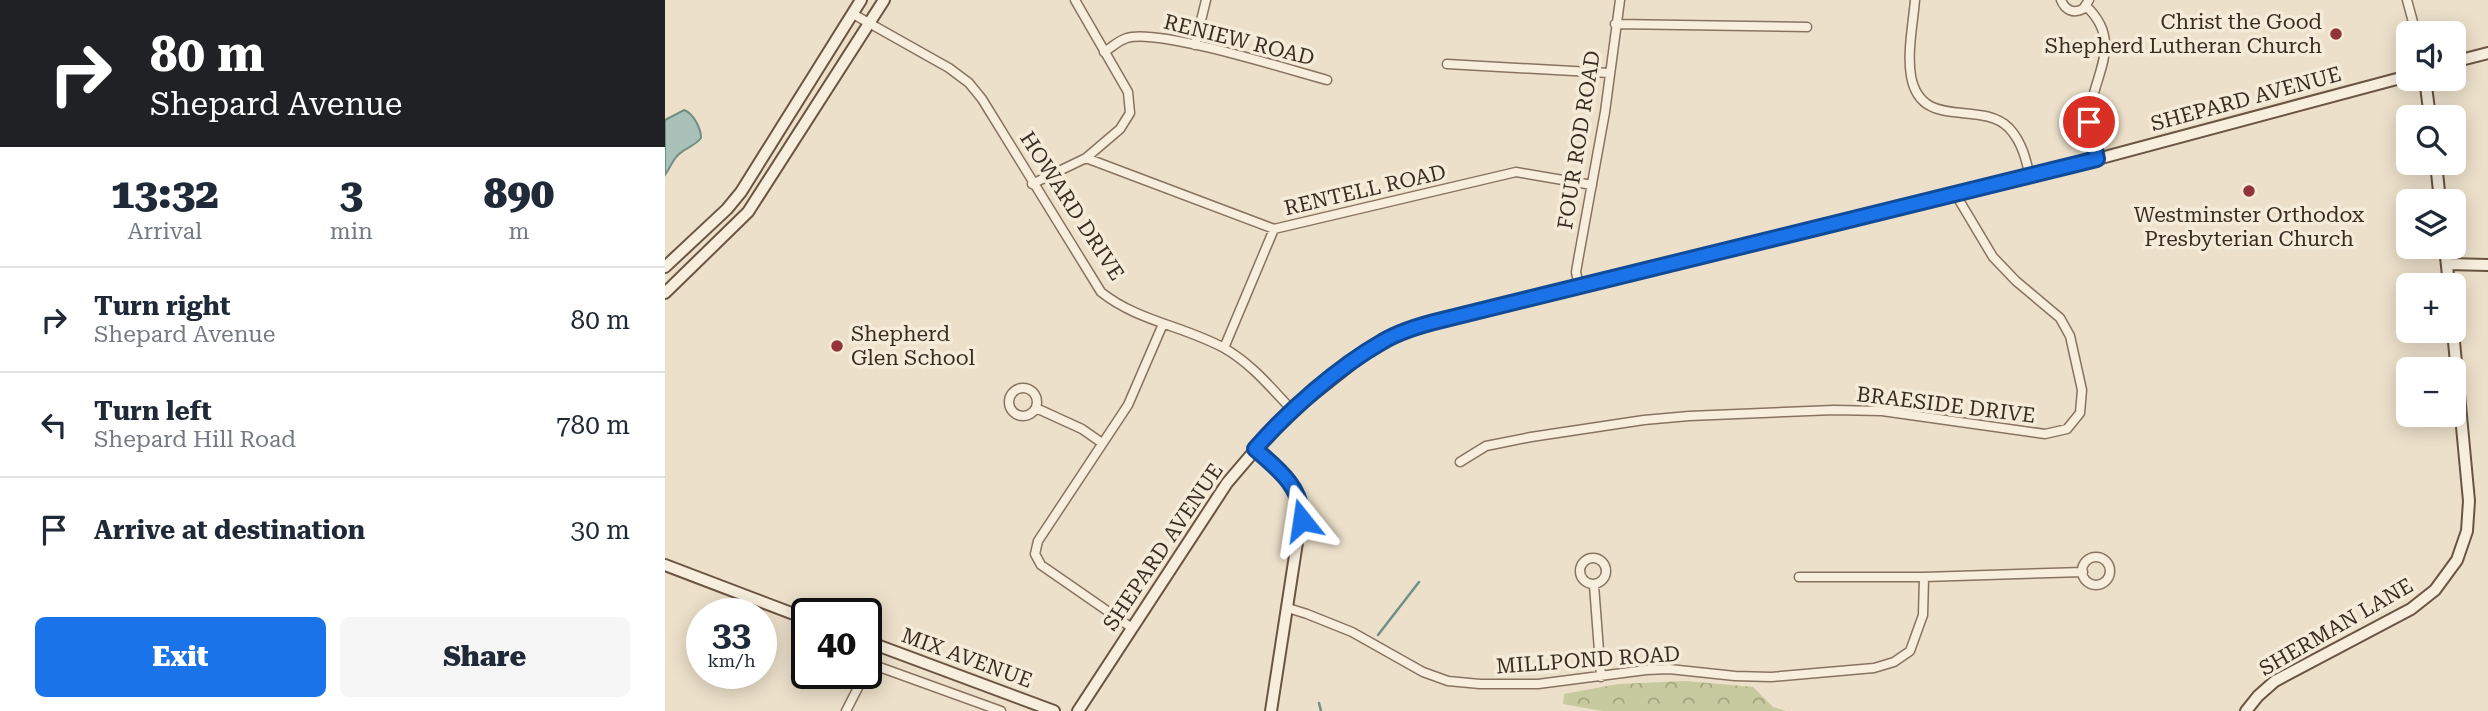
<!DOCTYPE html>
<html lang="en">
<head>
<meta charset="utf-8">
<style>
  body { margin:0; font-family:"Roboto Serif",serif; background:#f6f6f7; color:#1f2937; height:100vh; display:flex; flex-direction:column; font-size:26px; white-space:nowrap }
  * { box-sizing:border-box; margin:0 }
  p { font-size:23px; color:#747a83 }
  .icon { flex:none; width:38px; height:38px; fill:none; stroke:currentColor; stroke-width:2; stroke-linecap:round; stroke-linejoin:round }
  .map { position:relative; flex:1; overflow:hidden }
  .side { display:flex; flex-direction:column; background:#fff; width:665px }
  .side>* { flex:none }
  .guide { background:#202124; color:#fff; overflow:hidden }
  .buttons { position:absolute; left:1731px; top:21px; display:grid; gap:14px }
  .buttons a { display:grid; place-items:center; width:70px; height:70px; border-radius:10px; background:#fff; box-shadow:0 4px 18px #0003; font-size:35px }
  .speed { position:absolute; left:21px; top:598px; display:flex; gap:14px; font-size:35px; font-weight:700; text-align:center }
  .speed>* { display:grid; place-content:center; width:91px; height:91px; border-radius:50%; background:#fff; box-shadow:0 4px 18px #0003; line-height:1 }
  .speed small { font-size:18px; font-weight:400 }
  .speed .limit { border:4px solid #111; border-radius:10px; background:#fff; color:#111 }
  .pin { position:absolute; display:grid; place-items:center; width:60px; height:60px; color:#fff; margin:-30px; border:4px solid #fff; border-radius:50%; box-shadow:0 2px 7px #0007 }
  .me { position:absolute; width:77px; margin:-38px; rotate:345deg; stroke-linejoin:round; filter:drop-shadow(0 0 5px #0008) }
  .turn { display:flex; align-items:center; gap:24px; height:147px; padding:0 35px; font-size:32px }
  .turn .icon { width:91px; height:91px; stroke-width:2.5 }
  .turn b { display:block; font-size:49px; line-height:60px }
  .eta { display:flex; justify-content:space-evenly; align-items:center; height:119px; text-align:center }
  .eta b { font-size:42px; font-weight:800; line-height:49px }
  .action { display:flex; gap:14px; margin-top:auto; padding:14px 35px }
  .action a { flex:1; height:80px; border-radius:10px; background:#1a73e8; color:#fff; font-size:28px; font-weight:800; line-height:80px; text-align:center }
  .action a+a { background:#f6f6f7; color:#1f2937 }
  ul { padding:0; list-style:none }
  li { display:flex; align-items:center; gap:21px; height:105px; padding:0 35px; border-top:2px solid #e0e1e3 }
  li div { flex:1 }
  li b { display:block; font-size:26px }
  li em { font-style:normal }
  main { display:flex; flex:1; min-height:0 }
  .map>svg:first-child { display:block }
</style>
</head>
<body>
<main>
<section class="side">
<div class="guide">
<div class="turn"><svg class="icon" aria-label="right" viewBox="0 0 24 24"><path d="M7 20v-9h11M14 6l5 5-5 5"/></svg><div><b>80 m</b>Shepard Avenue</div></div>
</div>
<div class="eta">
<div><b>13:32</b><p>Arrival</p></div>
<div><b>3</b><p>min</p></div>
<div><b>890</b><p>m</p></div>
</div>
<ul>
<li><svg class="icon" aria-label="right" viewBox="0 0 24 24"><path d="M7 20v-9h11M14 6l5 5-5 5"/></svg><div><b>Turn right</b><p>Shepard Avenue</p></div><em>80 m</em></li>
<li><svg class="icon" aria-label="left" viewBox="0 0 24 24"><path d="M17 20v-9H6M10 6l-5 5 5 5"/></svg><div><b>Turn left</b><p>Shepard Hill Road</p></div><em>780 m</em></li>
<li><svg class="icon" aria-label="arrive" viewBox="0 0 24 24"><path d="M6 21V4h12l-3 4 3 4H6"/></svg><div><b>Arrive at destination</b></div><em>30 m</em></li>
</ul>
<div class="action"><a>Exit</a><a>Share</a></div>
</section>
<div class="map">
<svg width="1823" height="711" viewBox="0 0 1823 711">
  <defs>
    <pattern id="forest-crowns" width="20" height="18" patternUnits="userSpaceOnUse" patternTransform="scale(1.75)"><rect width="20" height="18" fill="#c7ca9e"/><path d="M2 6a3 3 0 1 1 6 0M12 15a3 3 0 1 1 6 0" fill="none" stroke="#a3a480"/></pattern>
  </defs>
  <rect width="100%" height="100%" fill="#ece0ca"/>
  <path fill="url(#forest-crowns)" d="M1021 681 1088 687 1108 707 1121 711H937L898 704 899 694 953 684Z"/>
  <path fill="#aac1b9" stroke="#718f86" stroke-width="2" d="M19 110C28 113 36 128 36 138 30 146 20 148 13 155 7 161 5 168 0 175V120Z"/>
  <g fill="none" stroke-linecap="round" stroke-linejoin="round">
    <path stroke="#718f86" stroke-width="2.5" d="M713 635 754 582
      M654 703 656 711"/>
    <g stroke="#887360" stroke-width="11">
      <path id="street" d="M1250 0C1248 24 1242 52 1246 76 1256 132 1315 99 1344 128 1357 142 1361 159 1365 177
        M1396 0C1400 10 1408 14 1418 9L1424 0
        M1742 0 1751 33
        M1421 6C1462 45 1424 78 1425 121 1425 133 1430 147 1432 159
        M188 14 284 68 304 83 317 99 436 292C472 321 519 326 559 348 587 364 607 389 628 411
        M950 24 1142 27
        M530 45 541 0
        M439 52C446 48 454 40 462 38 493 28 625 70 662 80
        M782 64 944 73
        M421 158 609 229
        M367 184 421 158 455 129 465 113 463 92 410 0
        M914 286 911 272 914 255 940 112 955 0
        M559 348 609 229 851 172 927 185
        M344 402a14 14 0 1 1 28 0a14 14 0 1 1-28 0Z
        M371 408 417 429 437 443
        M795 462 821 446 866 437 979 420 1024 416 1169 410 1217 411 1380 434 1402 429 1415 413 1417 390 1405 336 1395 318 1351 281 1328 257 1291 195
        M1417 571a14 14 0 1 1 28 0a14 14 0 1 1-28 0Z
        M915 571a13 13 0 1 1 26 0a13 13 0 1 1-26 0Z
        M1134 577H1259L1418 572
        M929 585 936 677
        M623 608 642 614 687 632 758 672 783 681 815 684H873L981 670 1004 669 1070 676 1106 677 1209 668 1229 662 1245 651 1258 615 1259 577
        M467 628 376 565 370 554 373 541 463 405 498 324
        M212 645 206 664 336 711
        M181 711 200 674"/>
    </g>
    <g stroke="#6a5442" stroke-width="14">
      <path id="secondary" d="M1788 62 1823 53
        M1760 79 1765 117
        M1771 163 1775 201
        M1780 247 1784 285
        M1782 264 1823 265
        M0 267 62 209 76 192 196 0
        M0 293 83 212 219 0
        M590 449C610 466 633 483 637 510L606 711
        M0 565 142 619
        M201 641 389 711
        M413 711 562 483 603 435 641 400 699 354 734 333 777 320 1365 177 1743 76
        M1581 711 1593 696 1610 681 1746 609 1770 590 1792 560 1802 531 1804 501 1788 331"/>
    </g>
    <use href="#street" stroke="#f7eedd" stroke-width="8"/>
    <use href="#secondary" stroke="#f7eedd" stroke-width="10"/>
  </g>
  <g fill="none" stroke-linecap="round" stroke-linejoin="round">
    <g stroke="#114b97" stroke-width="18">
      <path id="route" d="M637 520C637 487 613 469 590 449 623 411 673 367 717 342 735 331 756 325 777 320L1432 159 1424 122"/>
    </g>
    <use href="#route" stroke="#1a73e8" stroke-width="12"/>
  </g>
  <g fill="#933439" stroke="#f4ebd9" stroke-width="2.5">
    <circle cx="1671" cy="34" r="7"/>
    <circle cx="1584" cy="191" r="7"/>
    <circle cx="172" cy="346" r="7"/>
  </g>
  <g text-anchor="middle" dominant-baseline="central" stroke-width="7" stroke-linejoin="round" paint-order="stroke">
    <g font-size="21" fill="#3a2c22" stroke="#f4ebd9" text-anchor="end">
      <text x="1657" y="22">Christ the Good<tspan x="1657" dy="24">Shepherd Lutheran Church</tspan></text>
      <text x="1584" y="215" text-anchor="middle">Westminster Orthodox<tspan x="1584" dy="24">Presbyterian Church</tspan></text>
      <text x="186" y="334" text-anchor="start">Shepherd<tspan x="186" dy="24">Glen School</tspan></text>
    </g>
    <g font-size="21" fill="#3a2c22" stroke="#f4ebd9">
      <text transform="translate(574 40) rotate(14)">RENIEW ROAD</text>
      <text transform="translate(1581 99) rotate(-15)">SHEPARD AVENUE</text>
      <text transform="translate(914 140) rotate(-81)">FOUR ROD ROAD</text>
      <text transform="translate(700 190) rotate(-13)">RENTELL ROAD</text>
      <text transform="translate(407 206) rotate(57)">HOWARD DRIVE</text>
      <text transform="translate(1281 405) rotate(7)">BRAESIDE DRIVE</text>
      <text transform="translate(498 547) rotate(-56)">SHEPARD AVENUE</text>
      <text transform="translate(1671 627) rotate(-30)">SHERMAN LANE</text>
      <text transform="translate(302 658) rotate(20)">MIX AVENUE</text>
      <text transform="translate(923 660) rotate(-4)">MILLPOND ROAD</text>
    </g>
  </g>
</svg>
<div class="buttons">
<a><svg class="icon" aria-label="sound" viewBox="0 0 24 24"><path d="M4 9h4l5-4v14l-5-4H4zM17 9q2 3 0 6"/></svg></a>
<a><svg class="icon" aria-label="search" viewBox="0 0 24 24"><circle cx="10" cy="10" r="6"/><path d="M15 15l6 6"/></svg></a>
<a><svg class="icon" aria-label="layers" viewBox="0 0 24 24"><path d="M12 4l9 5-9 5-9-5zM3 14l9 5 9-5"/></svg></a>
<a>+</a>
<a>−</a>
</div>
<div class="speed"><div>33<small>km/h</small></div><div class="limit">40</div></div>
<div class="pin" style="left:1424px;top:122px;background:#d93025"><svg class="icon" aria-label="arrive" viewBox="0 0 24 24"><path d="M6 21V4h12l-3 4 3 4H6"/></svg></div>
<svg class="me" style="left:637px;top:520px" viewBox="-20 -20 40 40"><path d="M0-17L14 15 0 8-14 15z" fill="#1a73e8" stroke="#fff" stroke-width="4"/></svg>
</div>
</main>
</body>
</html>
